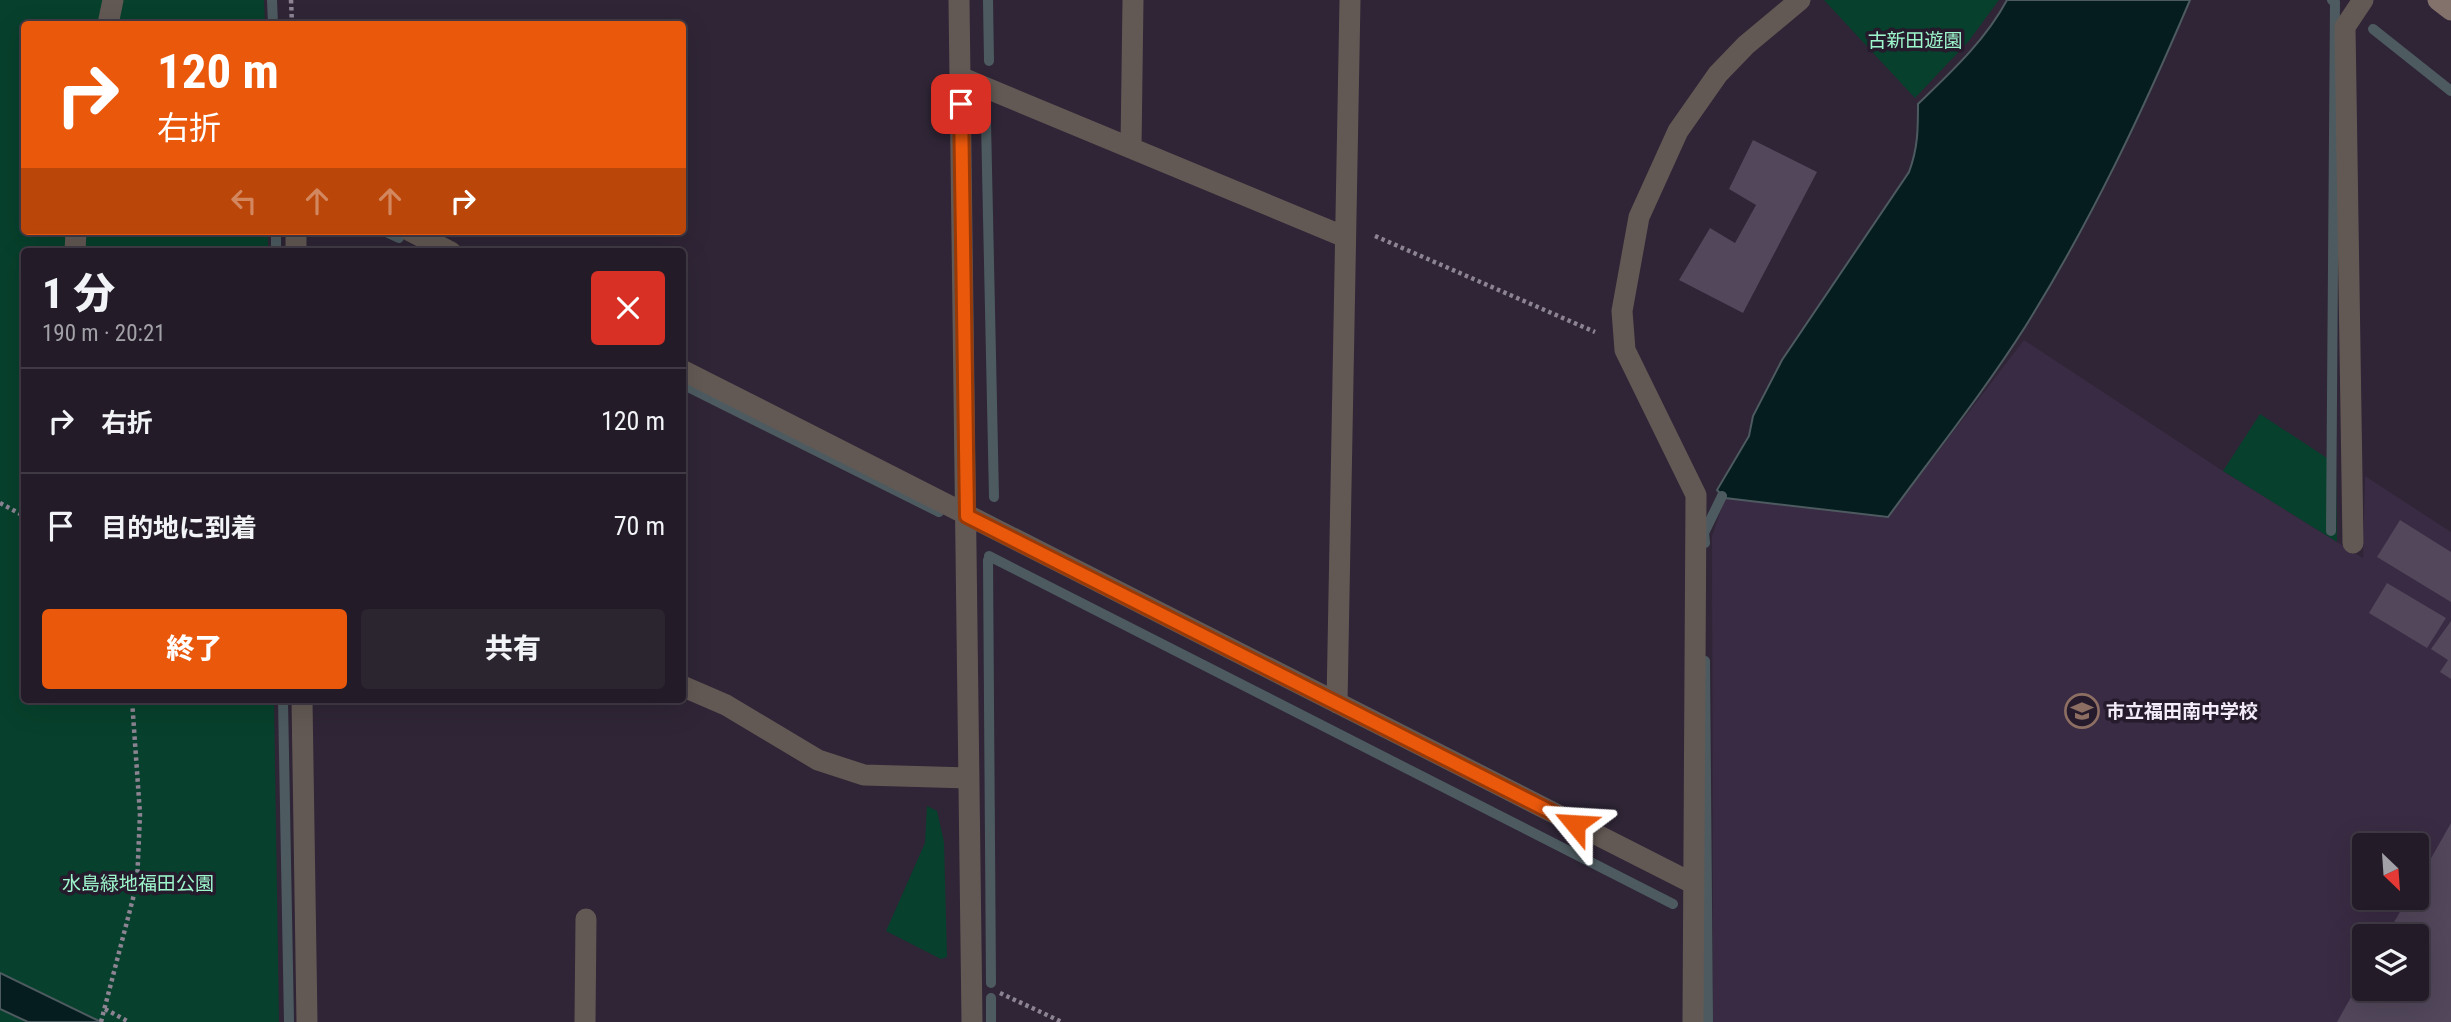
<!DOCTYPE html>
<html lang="ja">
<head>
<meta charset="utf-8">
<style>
  body { margin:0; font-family:"Roboto Condensed","Noto Sans JP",sans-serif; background:#2b2530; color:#f1f3f6; height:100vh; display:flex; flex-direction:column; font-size:26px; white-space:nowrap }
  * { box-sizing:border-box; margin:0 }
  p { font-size:23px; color:#a3a1a8 }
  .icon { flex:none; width:38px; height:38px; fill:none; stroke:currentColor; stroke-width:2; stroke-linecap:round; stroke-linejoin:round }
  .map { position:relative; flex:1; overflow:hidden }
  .panel { position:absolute; left:21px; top:248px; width:665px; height:455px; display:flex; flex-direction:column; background:#231c28; border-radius:7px; box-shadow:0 7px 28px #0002,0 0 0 2px #403a45 }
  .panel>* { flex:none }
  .guide { position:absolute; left:21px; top:21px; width:665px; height:214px; border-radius:7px; box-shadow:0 7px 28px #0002,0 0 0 2px #403a45; background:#ea580c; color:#fff; overflow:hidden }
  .needle { width:46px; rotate:155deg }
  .controls { position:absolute; left:2352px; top:833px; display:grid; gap:14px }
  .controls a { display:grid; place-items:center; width:77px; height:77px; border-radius:7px; background:#231c28; box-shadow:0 7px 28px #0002,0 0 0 2px #403a45; font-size:35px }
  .pin { position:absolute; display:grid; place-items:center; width:60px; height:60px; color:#fff; margin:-30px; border-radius:14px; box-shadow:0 4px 10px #0006 }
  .me { position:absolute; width:77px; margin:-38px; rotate:297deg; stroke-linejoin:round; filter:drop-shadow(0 0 5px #0008) }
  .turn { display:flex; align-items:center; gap:24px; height:147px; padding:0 21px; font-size:32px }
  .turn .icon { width:91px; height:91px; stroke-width:2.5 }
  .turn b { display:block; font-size:49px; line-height:60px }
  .lanes { display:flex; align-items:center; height:66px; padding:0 21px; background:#0003; justify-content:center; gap:35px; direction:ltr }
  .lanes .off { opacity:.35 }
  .round { display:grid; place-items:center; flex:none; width:74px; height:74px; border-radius:7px; background:#2b2530 }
  .head { display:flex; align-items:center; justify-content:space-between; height:119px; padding:0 21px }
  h1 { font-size:42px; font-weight:800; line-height:52px }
  .cta { display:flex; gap:14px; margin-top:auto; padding:14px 21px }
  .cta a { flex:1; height:80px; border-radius:7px; background:#ea580c; color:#fff; font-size:28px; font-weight:800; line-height:80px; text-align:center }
  .cta a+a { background:#2b2530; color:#f1f3f6 }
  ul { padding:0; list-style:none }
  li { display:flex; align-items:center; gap:21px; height:105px; padding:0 21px; border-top:2px solid #403a45 }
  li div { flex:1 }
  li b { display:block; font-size:26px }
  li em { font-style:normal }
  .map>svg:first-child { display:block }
</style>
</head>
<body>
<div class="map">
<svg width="2451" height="1022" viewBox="0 0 2451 1022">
  <rect width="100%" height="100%" fill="#2f2536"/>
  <path fill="#392b43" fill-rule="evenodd" d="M2024 340 2223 471 2363 558 2365 476 2451 532V1022H1713L1712 536 1725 498 1888 517ZM2364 845H2417V898H2364ZM2364 936H2417V989H2364Z"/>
  <path fill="#07402c" d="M0 0H264L265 24H24V231H268V252H24V700H274L279 1022H0Z
    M1824 0H1999L1968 42 1915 98Z
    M2260 414 2336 464 2337 542 2223 471Z
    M927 806 937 811 944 842 947 957 941 959 886 931 925 843Z"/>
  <path fill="#061d1f" stroke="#4d5b60" stroke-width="2" d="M2007 0H2190C2142 113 2090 223 2025 327 1983 393 1934 454 1888 517L1725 498 1717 490 1749 436 1753 416 1782 360 1909 172C1918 148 1918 129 1918 104 1951 72 1985 41 2007 0Z
    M0 973 101 1022H28L0 1009Z"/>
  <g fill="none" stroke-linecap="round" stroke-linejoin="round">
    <path stroke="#4d5b60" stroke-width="10" d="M272 0 273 24
      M988 0 989 61
      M2373 29 2451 91
      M986 122 994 497
      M276 231V252
      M384 231 399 238
      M682 384 939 512
      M2331 531 2335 2 2332 0
      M1705 543 1704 533 1722 496
      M989 556 1673 904
      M988 560 991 983
      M1705 661 1708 1022
      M283 700 289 1022
      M991 998V1022"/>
  </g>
  <path fill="#52475b" d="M1753 140 1817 172 1743 313 1679 280 1710 228 1735 243 1756 205 1729 189Z
    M2400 520 2451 552V602L2377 557Z
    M2387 583 2446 618 2427 648 2369 613Z
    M2451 621V679L2440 672 2448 660 2431 649Z
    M2451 823V1022H2337L2364 974V989H2417V936H2386L2408 898H2417V883Z"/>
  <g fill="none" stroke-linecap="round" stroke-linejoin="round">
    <path stroke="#8d8493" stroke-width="4.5" stroke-dasharray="3.5 3.5" stroke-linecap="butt" d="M291 0 292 24
      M1375 236 1595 332
      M0 503 24 516
      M1000 993 1062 1022
      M105 1009 129 1022
      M101 1022 137 883 140 814 132 700"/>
    <path stroke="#635954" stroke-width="21" d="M108 24 113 0
      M75 252 76 231"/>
    <path stroke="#635954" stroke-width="21" d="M959 0 972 1022
      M960 77 1345 237
      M1131 148 1133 0
      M296 231V252
      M410 231 451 252
      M682 370 1694 884
      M2353 543 2345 27 2363 0
      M682 686 726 705 818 760 864 775 969 778
      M302 700 307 1022
      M1337 703 1350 0
      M585 1022 586 919
      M1693 1022 1696 495 1625 350 1622 311 1639 217 1678 131 1718 74 1746 45 1800 0"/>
    <path stroke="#83726b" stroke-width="21" d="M2438 0 2451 10"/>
  </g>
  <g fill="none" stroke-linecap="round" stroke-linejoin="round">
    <g stroke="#983908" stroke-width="18">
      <path id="route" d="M961 104 967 516 1575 824"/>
    </g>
    <use href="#route" stroke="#ea580c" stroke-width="12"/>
  </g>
  <defs>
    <g id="school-ring" transform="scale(1.75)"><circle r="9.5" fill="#251b2c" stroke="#8d6e63" stroke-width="1.5"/><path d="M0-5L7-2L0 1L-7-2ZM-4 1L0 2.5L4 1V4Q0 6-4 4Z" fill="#8d6e63"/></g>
  </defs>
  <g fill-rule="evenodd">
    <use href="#school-ring" x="2082" y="711"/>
  </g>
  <g text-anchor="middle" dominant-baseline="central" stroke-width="7" stroke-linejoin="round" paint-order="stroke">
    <g font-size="19" fill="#9df6cc" stroke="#251b2c">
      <text x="1915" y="40">古新田遊園</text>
      <text x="138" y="883">水島緑地福田公園</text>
    </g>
    <g font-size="19" font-weight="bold" fill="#f4edf9" stroke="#251b2c" text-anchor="start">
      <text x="2106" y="711">市立福田南中学校</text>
    </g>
  </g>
</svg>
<div class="controls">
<a><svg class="needle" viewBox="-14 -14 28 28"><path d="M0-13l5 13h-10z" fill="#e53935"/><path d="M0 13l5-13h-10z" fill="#a3a1a8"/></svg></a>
<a><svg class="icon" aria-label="layers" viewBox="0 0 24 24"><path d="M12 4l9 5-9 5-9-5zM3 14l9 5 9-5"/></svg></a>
</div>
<div class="pin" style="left:961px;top:104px;background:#d93025"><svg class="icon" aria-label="arrive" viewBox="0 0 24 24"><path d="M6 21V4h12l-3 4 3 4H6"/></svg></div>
<svg class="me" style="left:1575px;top:824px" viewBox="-20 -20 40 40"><path d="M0-17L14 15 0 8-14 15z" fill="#ea580c" stroke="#fff" stroke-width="4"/></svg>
<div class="guide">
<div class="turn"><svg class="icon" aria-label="right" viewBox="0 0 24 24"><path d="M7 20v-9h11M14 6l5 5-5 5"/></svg><div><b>120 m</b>右折</div></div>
<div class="lanes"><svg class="icon off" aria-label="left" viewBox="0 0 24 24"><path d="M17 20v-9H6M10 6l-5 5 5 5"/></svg><svg class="icon off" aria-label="ahead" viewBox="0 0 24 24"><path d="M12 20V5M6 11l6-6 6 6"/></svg><svg class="icon off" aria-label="ahead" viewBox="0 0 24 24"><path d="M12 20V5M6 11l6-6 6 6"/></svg><svg class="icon" aria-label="right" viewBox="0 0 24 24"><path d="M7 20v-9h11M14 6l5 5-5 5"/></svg></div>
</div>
<section class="panel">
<div class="head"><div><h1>1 分</h1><p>190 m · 20:21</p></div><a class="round" style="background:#d93025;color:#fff"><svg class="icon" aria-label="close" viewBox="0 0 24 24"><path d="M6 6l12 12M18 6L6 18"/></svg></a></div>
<ul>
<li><svg class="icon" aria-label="right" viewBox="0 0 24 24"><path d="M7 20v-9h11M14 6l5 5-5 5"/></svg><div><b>右折</b></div><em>120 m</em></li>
<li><svg class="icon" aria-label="arrive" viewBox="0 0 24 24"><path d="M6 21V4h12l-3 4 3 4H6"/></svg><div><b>目的地に到着</b></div><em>70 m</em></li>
</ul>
<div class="cta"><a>終了</a><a>共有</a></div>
</section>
</div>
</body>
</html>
